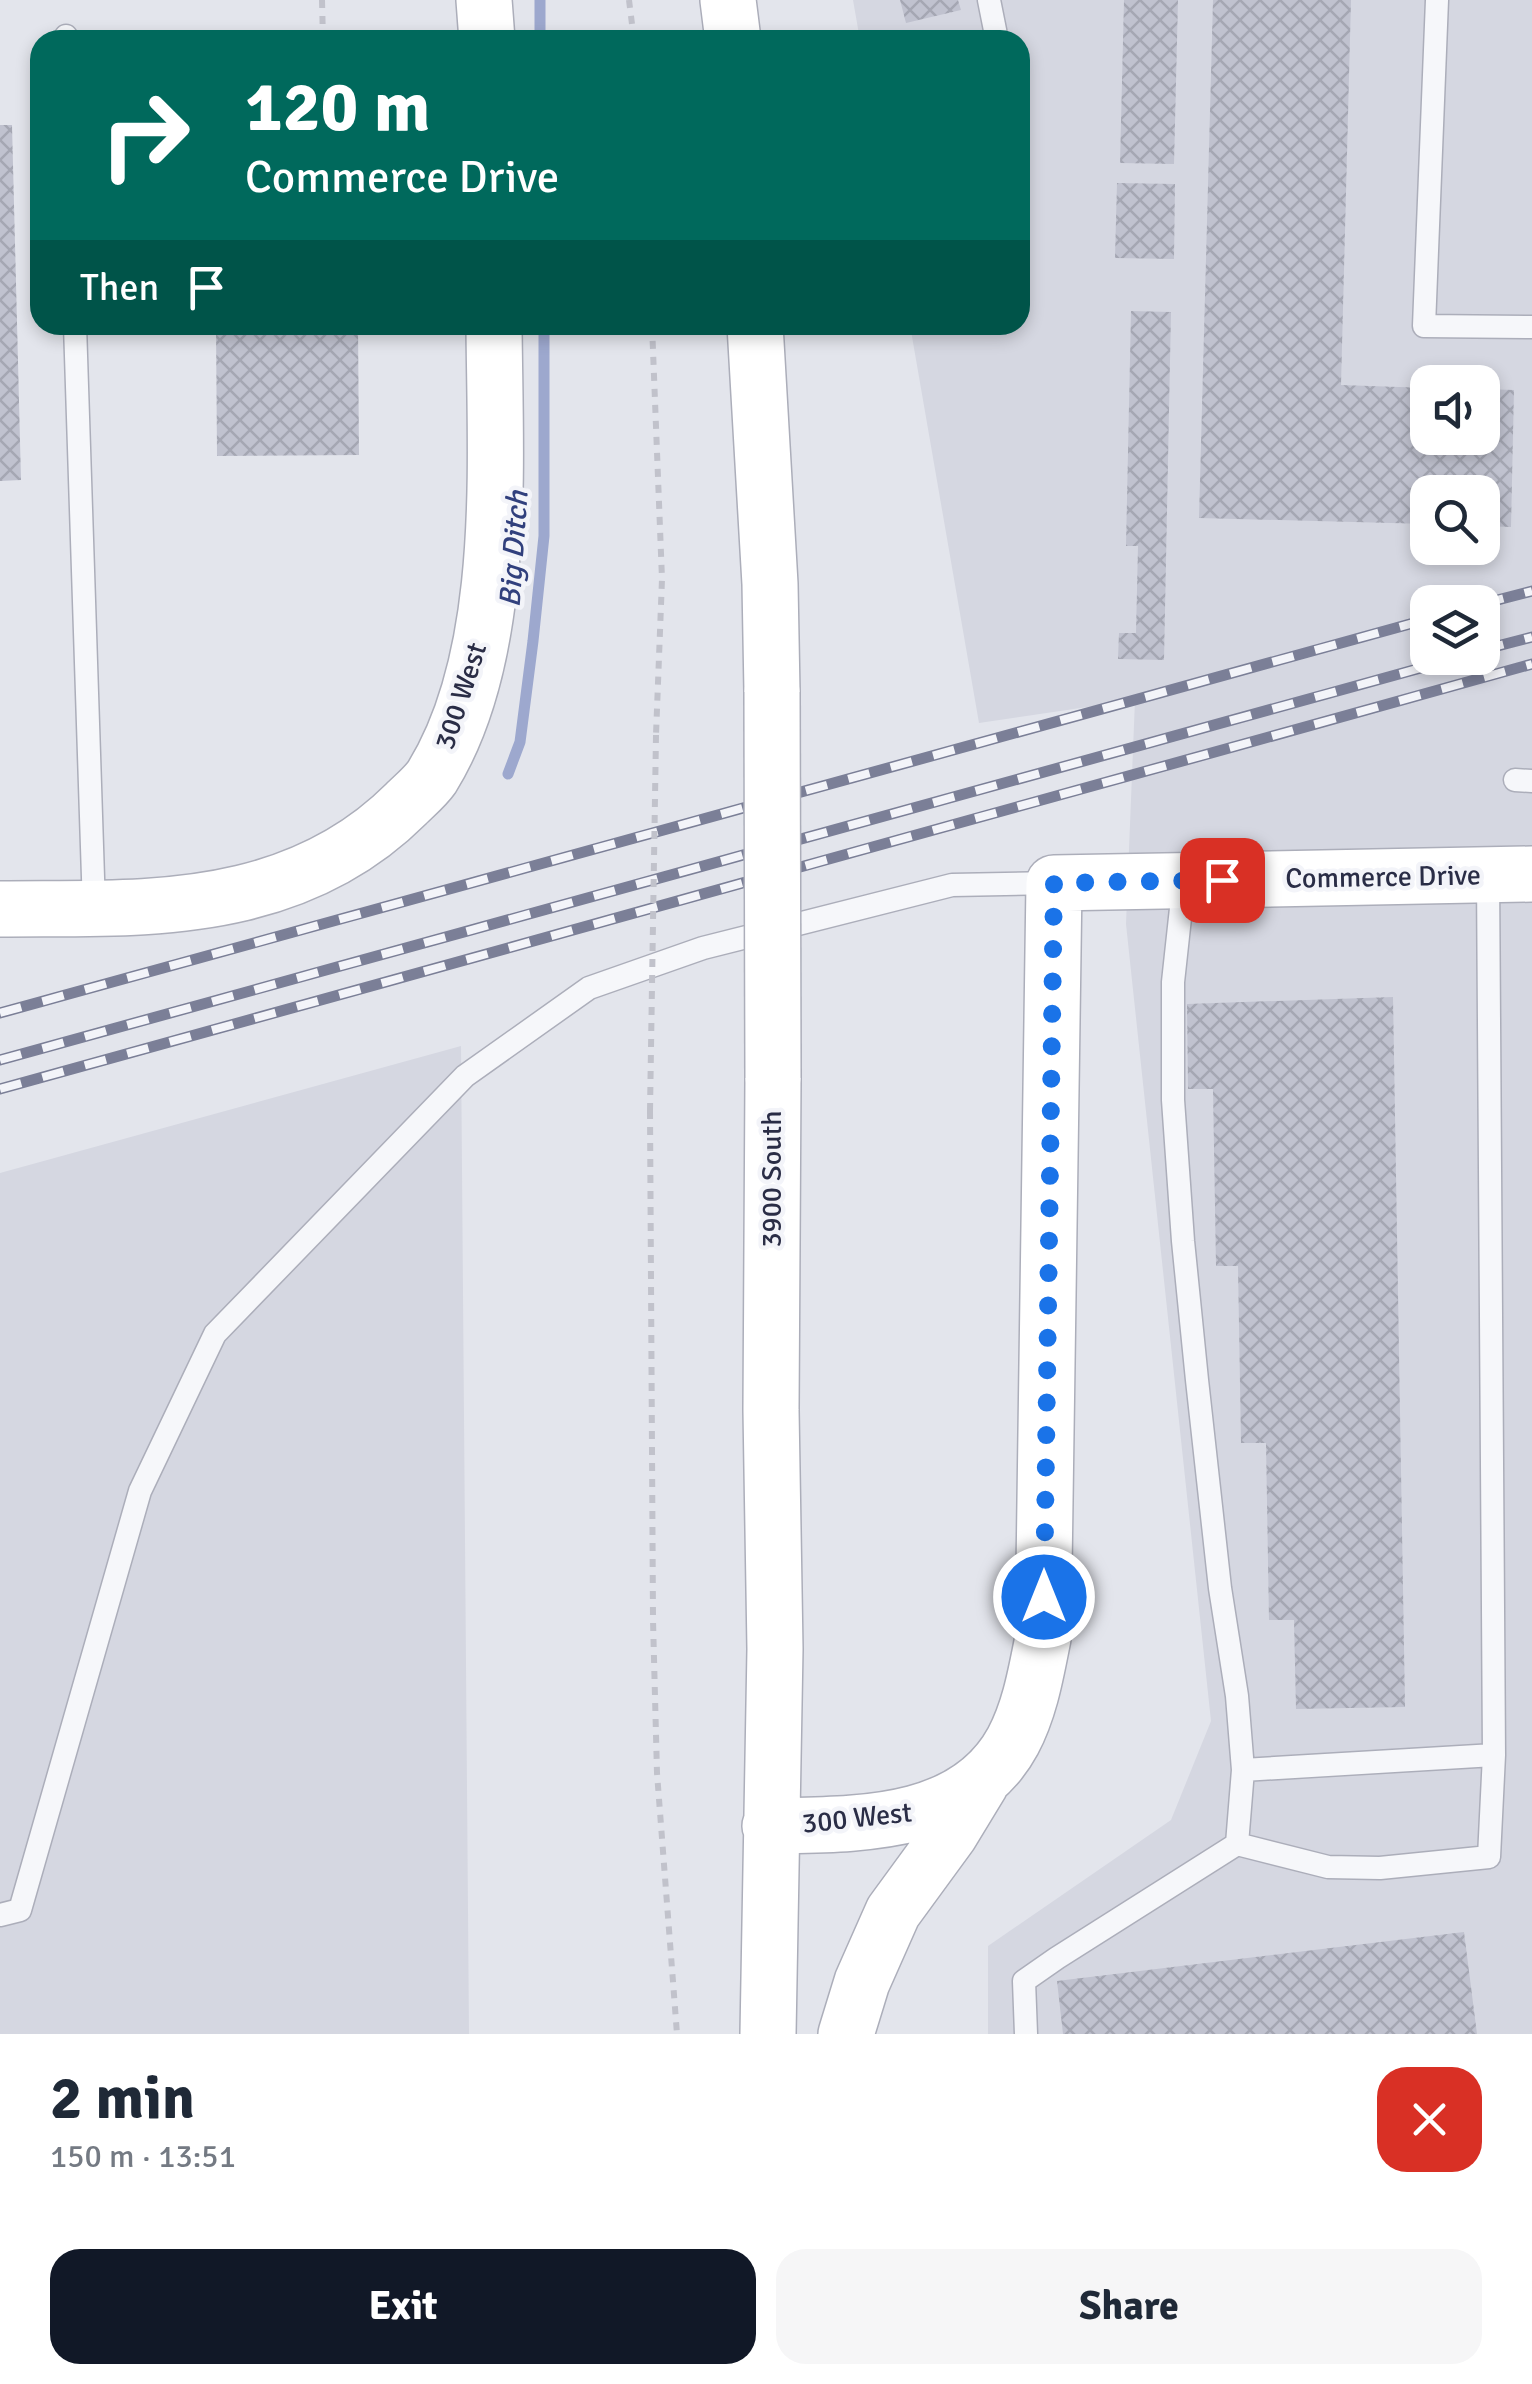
<!DOCTYPE html>
<html lang="en">
<head>
<meta charset="utf-8">
<style>
  body { margin:0; font-family:Signika,sans-serif; background:#f6f6f7; color:#1f2937; height:100vh; display:flex; flex-direction:column; font-size:38px; white-space:nowrap }
  * { box-sizing:border-box; margin:0 }
  p { font-size:32px; color:#747a83 }
  .icon { flex:none; width:55px; height:55px; fill:none; stroke:currentColor; stroke-width:2; stroke-linecap:round; stroke-linejoin:round }
  .map { position:relative; height:2034px; overflow:hidden }
  .sheet { display:flex; flex-direction:column; background:#fff; flex:1 }
  .sheet>* { flex:none }
  .top-card { position:absolute; left:30px; top:30px; width:1000px; height:305px; border-radius:30px; box-shadow:0 5px 15px #0003; background:#00695c; color:#fff; overflow:hidden }
  .controls { position:absolute; left:1410px; top:365px; display:grid; gap:20px }
  .controls a { display:grid; place-items:center; width:90px; height:90px; border-radius:20px; background:#fff; box-shadow:0 5px 15px #0003; font-size:50px }
  .pin { position:absolute; display:grid; place-items:center; width:85px; height:85px; color:#fff; margin:-42px; border-radius:20px; box-shadow:0 5px 15px #0006 }
  .me { position:absolute; width:110px; margin:-55px; rotate:0deg; stroke-linejoin:round; filter:drop-shadow(0 0 8px #0008) }
  .turn { display:flex; align-items:center; gap:35px; height:210px; padding:0 50px; font-size:45px }
  .turn .icon { width:130px; height:130px; stroke-width:2.5 }
  .turn b { display:block; font-size:70px; line-height:85px }
  .then { display:flex; align-items:center; height:95px; padding:0 50px; background:#0003; gap:20px; font-size:38px }
  .round { display:grid; place-items:center; flex:none; width:105px; height:105px; border-radius:30px; background:#f6f6f7 }
  .head { display:flex; align-items:center; justify-content:space-between; height:170px; padding:0 50px }
  h1 { font-size:60px; font-weight:700; line-height:75px }
  .action { display:flex; gap:20px; margin-top:auto; padding:20px 50px }
  .action a { flex:1; height:115px; border-radius:30px; background:#111827; color:#fff; font-size:40px; font-weight:700; line-height:115px; text-align:center }
  .action a+a { background:#f6f6f7; color:#1f2937 }
  .map>svg:first-child { display:block }
</style>
</head>
<body>
<div class="map">
<svg width="1532" height="2034" viewBox="0 0 1532 2034">
  <defs>
    <pattern id="building-cross-hatch" width="8" height="8" patternUnits="userSpaceOnUse" patternTransform="scale(2.5)"><rect width="8" height="8" fill="#c0c2cf"/><path d="M0 0l8 8M0 8l8-8" fill="none" stroke="#a5a7b3"/></pattern>
  </defs>
  <rect width="100%" height="100%" fill="#e3e5ec"/>
  <path fill="#d5d7e1" fill-rule="evenodd" d="M853 0H1532V2034H988V1946L1171 1820 1211 1721 1126 924 1135 700 979 723 910 325H1020V40H860ZM1428 382H1482V438H1428ZM1428 492H1482V548H1428ZM1428 602H1482V658H1428Z
    M461 1046 469 2034H0V1173Z"/>
  <g fill="none" stroke-linecap="round" stroke-linejoin="round">
    <path stroke="#9da8ce" stroke-width="11" d="M540 0V40
      M508 774 520 742 533 641 544 536V325"/>
  </g>
  <path fill="url(#building-cross-hatch)" d="M900 0H958L961 10 906 23Z
    M1124 0H1178L1174 164 1120 163Z
    M1213 0H1351L1341 385 1428 388V438H1482V389L1514 390 1511 527 1482 526V492H1428V524L1199 518Z
    M0 125H12L21 480 0 481Z
    M1117 183 1175 184 1174 259 1115 258Z
    M1131 311 1171 312 1164 660 1118 659 1119 633H1136L1138 546H1126Z
    M216 325H358L359 455 217 456Z
    M1393 997 1405 1707 1296 1709 1294 1620H1269L1266 1443H1241L1238 1266H1216L1213 1089H1188L1187 1004Z
    M1464 1932 1477 2034H1063L1057 1981Z"/>
  <g fill="none" stroke-linecap="round" stroke-linejoin="round">
    <g stroke="#acaeba" stroke-width="25">
      <path id="lane" d="M989 0 997 40
        M1437 0 1424 326 1532 327
        M66 36V40
        M75 325 94 908
        M1515 780 1532 781
        M1243 1770 1494 1755
        M1237 1844 1328 1867 1380 1868 1489 1857 1494 1755 1488 875
        M0 1915 20 1910 140 1491 215 1334 465 1076 589 988 703 948 952 885 1054 883
        M1026 2034 1024 1981 1057 1958 1237 1844 1243 1770 1237 1696 1220 1588 1197 1380 1183 1241 1173 1100V982L1184 881"/>
    </g>
    <g stroke="#acaeba" stroke-width="58">
      <path id="secondary" d="M484 0 487 40
        M728 0 733 40
        M755 325 770 584 772 692
        M0 909C80 908 163 912 242 893 305 878 360 850 406 804 414 796 425 787 432 777 508 654 495 465 494 325
        M770 1826C855 1824 966 1828 1013 1741 1030 1709 1036 1673 1043 1638L1054 883 1532 874
        M768 2034 775 1649 771 1410 773 1078
        M846 2034 862 1982 893 1912 950 1834 981 1783"/>
    </g>
    <path stroke="#c1c2cb" stroke-width="6" stroke-dasharray="8 8" stroke-linecap="butt" d="M322 0 323 40
      M629 0 634 40
      M652 325 662 579 656 735
      M650 1111 653 1620 657 1773 677 2034"/>
    <use href="#lane" stroke="#f6f7fa" stroke-width="22"/>
    <use href="#secondary" stroke="#fff" stroke-width="55"/>
    <g stroke="#7b7f97" stroke-width="11">
      <path id="rail" d="M1482 604 1532 591
        M1482 650 1532 637
        M0 1013 1428 619
        M0 1060 1457 658
        M0 1089 1532 664"/>
    </g>
    <use href="#rail" stroke="#f3f4f9" stroke-width="8" stroke-dasharray="22" stroke-linecap="butt"/>
    <g stroke="#acaeba" stroke-width="58" stroke-linecap="butt">
      <path id="secondary-bridge" d="M772 692 773 1078"/>
    </g>
    <path stroke="#c1c2cb" stroke-width="6" stroke-dasharray="8 8" stroke-linecap="butt" d="M650 1111 656 735"/>
    <use href="#secondary-bridge" stroke="#fff" stroke-width="55"/>
  </g>
  <g fill="none" stroke-linecap="round" stroke-linejoin="round">
    <path stroke="#1a73e8" stroke-width="18" stroke-dasharray="0 32.4" d="M1044 1597 1054 883 1222 880"/>
  </g>
  <g text-anchor="middle" dominant-baseline="central" stroke-width="9" stroke-linejoin="round" paint-order="stroke">
    <g font-size="28" fill="#2a2d46" stroke="#f3f4f9">
      <text transform="translate(461 696) rotate(-72)">300 West</text>
      <text transform="translate(1383 877) rotate(-1)">Commerce Drive</text>
      <text transform="translate(772 1179) rotate(-90)">3900 South</text>
      <text transform="translate(857 1818) rotate(-6)">300 West</text>
    </g>
    <g font-size="30" font-style="italic" fill="#31407d" stroke="#f3f4f9">
      <text transform="translate(514 549) rotate(-86)">Big Ditch</text>
    </g>
  </g>
</svg>
<div class="controls">
<a><svg class="icon" aria-label="sound" viewBox="0 0 24 24"><path d="M4 9h4l5-4v14l-5-4H4zM17 9q2 3 0 6"/></svg></a>
<a><svg class="icon" aria-label="search" viewBox="0 0 24 24"><circle cx="10" cy="10" r="6"/><path d="M15 15l6 6"/></svg></a>
<a><svg class="icon" aria-label="layers" viewBox="0 0 24 24"><path d="M12 4l9 5-9 5-9-5zM3 14l9 5 9-5"/></svg></a>
</div>
<div class="pin" style="left:1222px;top:880px;background:#d93025"><svg class="icon" aria-label="arrive" viewBox="0 0 24 24"><path d="M6 21V4h12l-3 4 3 4H6"/></svg></div>
<svg class="me" style="left:1044px;top:1597px" viewBox="-20 -20 40 40"><circle r="17" fill="#1a73e8" stroke="#fff" stroke-width="3"/><path d="M0-11L8 9 0 5-8 9z" fill="#fff"/></svg>
<div class="top-card">
<div class="turn"><svg class="icon" aria-label="right" viewBox="0 0 24 24"><path d="M7 20v-9h11M14 6l5 5-5 5"/></svg><div><b>120 m</b>Commerce Drive</div></div>
<div class="then">Then<svg class="icon" aria-label="arrive" viewBox="0 0 24 24"><path d="M6 21V4h12l-3 4 3 4H6"/></svg></div>
</div>
</div>
<section class="sheet">
<div class="head"><div><h1>2 min</h1><p>150 m · 13:51</p></div><a class="round" style="background:#d93025;color:#fff"><svg class="icon" aria-label="close" viewBox="0 0 24 24"><path d="M6 6l12 12M18 6L6 18"/></svg></a></div>
<div class="action"><a>Exit</a><a>Share</a></div>
</section>
</body>
</html>
